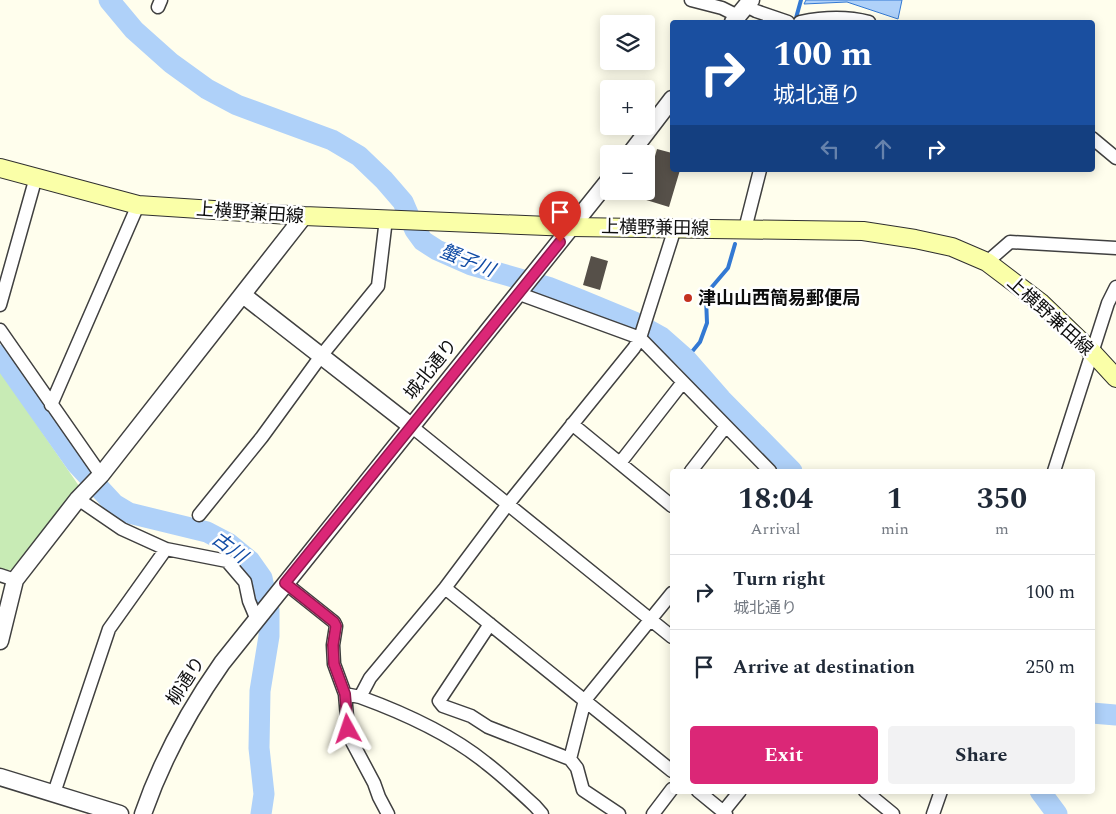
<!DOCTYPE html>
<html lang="en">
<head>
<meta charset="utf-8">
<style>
  body { margin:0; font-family:Spectral,"Noto Sans JP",serif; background:#f2f2f3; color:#1f2937; height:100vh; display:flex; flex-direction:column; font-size:19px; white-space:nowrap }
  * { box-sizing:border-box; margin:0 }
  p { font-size:16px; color:#747a83 }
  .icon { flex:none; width:28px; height:28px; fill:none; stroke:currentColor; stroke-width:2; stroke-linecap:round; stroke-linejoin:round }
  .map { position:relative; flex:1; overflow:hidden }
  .side { position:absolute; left:670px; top:469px; width:425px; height:325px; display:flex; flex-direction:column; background:#fff; border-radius:5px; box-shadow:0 2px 12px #0003 }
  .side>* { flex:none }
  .top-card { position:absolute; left:670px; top:20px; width:425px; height:152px; border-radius:5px; box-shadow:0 2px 12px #0003; background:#1a4fa0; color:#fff; overflow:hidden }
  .fabs { position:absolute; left:600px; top:15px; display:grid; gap:10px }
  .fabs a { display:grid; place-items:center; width:55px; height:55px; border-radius:5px; background:#fff; box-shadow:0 2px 12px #0003; font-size:25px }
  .pin { position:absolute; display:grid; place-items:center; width:42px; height:42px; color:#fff; margin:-51px -21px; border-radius:50% 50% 50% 0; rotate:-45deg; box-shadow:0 0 5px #0007 }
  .pin .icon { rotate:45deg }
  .me { position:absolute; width:55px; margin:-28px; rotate:355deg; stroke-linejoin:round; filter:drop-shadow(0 0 4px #0008) }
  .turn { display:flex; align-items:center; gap:18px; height:105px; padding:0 20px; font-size:22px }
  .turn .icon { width:65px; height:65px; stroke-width:2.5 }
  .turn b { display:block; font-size:35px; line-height:42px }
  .lanes { display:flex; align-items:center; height:48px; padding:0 20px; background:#0003; justify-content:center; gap:25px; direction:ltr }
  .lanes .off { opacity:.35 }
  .eta { display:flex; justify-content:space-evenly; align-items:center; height:85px; text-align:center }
  .eta b { font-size:30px; font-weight:700; line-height:35px }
  .action { display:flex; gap:10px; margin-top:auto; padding:10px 20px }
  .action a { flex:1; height:58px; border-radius:5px; background:#db2777; color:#fff; font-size:20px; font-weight:700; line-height:58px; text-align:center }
  .action a+a { background:#f2f2f3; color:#1f2937 }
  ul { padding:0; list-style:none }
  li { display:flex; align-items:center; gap:15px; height:75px; padding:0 20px; border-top:1px solid #e0e1e3 }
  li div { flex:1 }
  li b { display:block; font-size:19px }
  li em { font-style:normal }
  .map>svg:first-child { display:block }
</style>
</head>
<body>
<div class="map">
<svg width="1116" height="814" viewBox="0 0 1116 814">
  <rect width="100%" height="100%" fill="#fffeed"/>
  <path fill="#c8ebb5" d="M0 371 79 486 12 569 6 571 0 569Z"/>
  <path fill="#afd1f9" stroke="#3379d3" d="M806 0H902L898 19 847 2 804 4Z"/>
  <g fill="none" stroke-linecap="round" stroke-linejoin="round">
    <path stroke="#3379d3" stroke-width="4" d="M796 18 801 0
      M686 359 700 342 707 323 706 298 711 288 728 268 735 244"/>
    <path stroke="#afd1f9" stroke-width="21" d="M109 0 134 30 171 63 207 89 237 105 332 140 359 156 384 180 403 202 415 230 423 241 437 250 471 265 548 287 581 300 634 322 661 337 686 359 721 399 792 471
      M0 355 76 463 114 504 129 513 207 532 228 543 250 561 262 578 269 610V636L260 691 259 748 264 794 261 814
      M1092 713 1116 715
      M1040 791 1057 814"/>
  </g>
  <path fill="#565049" d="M657 149 672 153V170H680L669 207 643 199Z
    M591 256 608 261 600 290 583 285Z"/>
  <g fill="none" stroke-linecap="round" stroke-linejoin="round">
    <g stroke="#404040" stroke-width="15">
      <path id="minor" d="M691 0 722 8 738 16
        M746 6 756 11 788 22
        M158 7 161 0
        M800 22C824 17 846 16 869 22
        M1092 138 1116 158
        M745 229 760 170
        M987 262 1010 242 1116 248
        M517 293 640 338 770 471
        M0 305 36 177
        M0 330 101 475
        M51 405 138 205
        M572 424 672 506
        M411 426 672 637
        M620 463 683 382
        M691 471 726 426
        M1054 471 1108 303 1116 287
        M78 499 122 529 166 549 227 561 245 582 249 601 257 620
        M199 515 262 437 321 356 378 286 386 219
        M0 575 15 580
        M285 583 334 622 336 626 333 645 334 664 345 694 348 729 350 738 374 783 379 797 388 814
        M445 588 672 771
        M490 624 439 701 443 706 471 716 488 727 570 759 577 768 583 790 619 814
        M345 694 360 697 370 678 445 588 508 504 634 348 640 338 675 228
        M360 697C404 713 449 733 486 763 503 776 519 791 535 806L542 814
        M570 759 585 700 672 593
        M698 791 726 814
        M865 791 893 814
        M54 793 109 629 166 549
        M723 812 740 791
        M653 814 672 789
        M933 814 941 791"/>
    </g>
    <g stroke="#404040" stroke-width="19">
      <path id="tertiary" d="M733 22 751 0
        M630 154 672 99
        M243 295 411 426
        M0 641 15 580 78 499 101 475 304 216
        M0 777 120 814
        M143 814C162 759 189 710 222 663L609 180"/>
    </g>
    <g stroke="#2f2f2f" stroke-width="20">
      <path id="secondary" d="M0 168 138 205 304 216 572 227 863 231 915 239 952 247 987 262 1041 303 1093 353 1116 378"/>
    </g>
    <use href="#minor" stroke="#fff" stroke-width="12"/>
    <use href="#tertiary" stroke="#fff" stroke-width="16"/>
    <use href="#secondary" stroke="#faffa8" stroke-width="18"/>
  </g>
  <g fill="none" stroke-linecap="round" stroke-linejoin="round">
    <g stroke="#8e194d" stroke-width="12">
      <path id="route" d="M348 729 345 694 334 664 333 645 336 626 334 622 285 583 560 242"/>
    </g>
    <use href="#route" stroke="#db2777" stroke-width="9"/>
  </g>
  <circle fill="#c4321f" stroke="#fff" stroke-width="2" cx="688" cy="298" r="5"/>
  <g text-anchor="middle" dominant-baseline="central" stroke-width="5" stroke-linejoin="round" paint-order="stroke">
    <g font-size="18" fill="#0d0d0d" stroke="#fff">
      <text transform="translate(250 213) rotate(4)">上横野兼田線</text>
      <text transform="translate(655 228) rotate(1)">上横野兼田線</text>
      <text transform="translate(1050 316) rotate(42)">上横野兼田線</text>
      <text transform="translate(431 369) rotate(-51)">城北通り</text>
      <text transform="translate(186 681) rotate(-57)">柳通り</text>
    </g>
    <g font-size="18" font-weight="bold" fill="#0d0d0d" stroke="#fff" text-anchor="start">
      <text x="698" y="298">津山山西簡易郵便局</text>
    </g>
    <g font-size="19" font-style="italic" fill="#114ca5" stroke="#fff">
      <text transform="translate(467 261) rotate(22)">蟹子川</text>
      <text transform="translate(229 548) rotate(36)">古川</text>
    </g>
  </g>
</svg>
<div class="fabs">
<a><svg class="icon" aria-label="layers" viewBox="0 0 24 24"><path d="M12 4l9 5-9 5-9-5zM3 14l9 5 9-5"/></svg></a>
<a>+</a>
<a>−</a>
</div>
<div class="pin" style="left:560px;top:242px;background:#d93025"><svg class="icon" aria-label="arrive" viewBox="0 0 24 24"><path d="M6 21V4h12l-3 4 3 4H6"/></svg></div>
<svg class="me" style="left:348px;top:729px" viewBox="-20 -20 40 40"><path d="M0-17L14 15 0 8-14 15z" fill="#db2777" stroke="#fff" stroke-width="4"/></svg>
<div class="top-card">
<div class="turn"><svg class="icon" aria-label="right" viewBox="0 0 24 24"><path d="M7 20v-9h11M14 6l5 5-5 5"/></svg><div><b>100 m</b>城北通り</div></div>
<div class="lanes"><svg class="icon off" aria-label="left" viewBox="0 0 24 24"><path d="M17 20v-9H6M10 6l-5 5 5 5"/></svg><svg class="icon off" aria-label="ahead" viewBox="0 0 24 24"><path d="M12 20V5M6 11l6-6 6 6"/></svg><svg class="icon" aria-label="right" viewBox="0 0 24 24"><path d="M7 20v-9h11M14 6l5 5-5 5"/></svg></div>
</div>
<section class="side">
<div class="eta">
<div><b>18:04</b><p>Arrival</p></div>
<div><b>1</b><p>min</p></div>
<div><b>350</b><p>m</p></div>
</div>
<ul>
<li><svg class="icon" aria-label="right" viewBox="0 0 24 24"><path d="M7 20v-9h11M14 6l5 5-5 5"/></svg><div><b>Turn right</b><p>城北通り</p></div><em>100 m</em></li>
<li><svg class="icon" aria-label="arrive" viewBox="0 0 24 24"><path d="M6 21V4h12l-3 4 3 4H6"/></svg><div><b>Arrive at destination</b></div><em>250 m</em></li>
</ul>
<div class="action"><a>Exit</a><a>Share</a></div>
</section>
</div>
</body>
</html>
